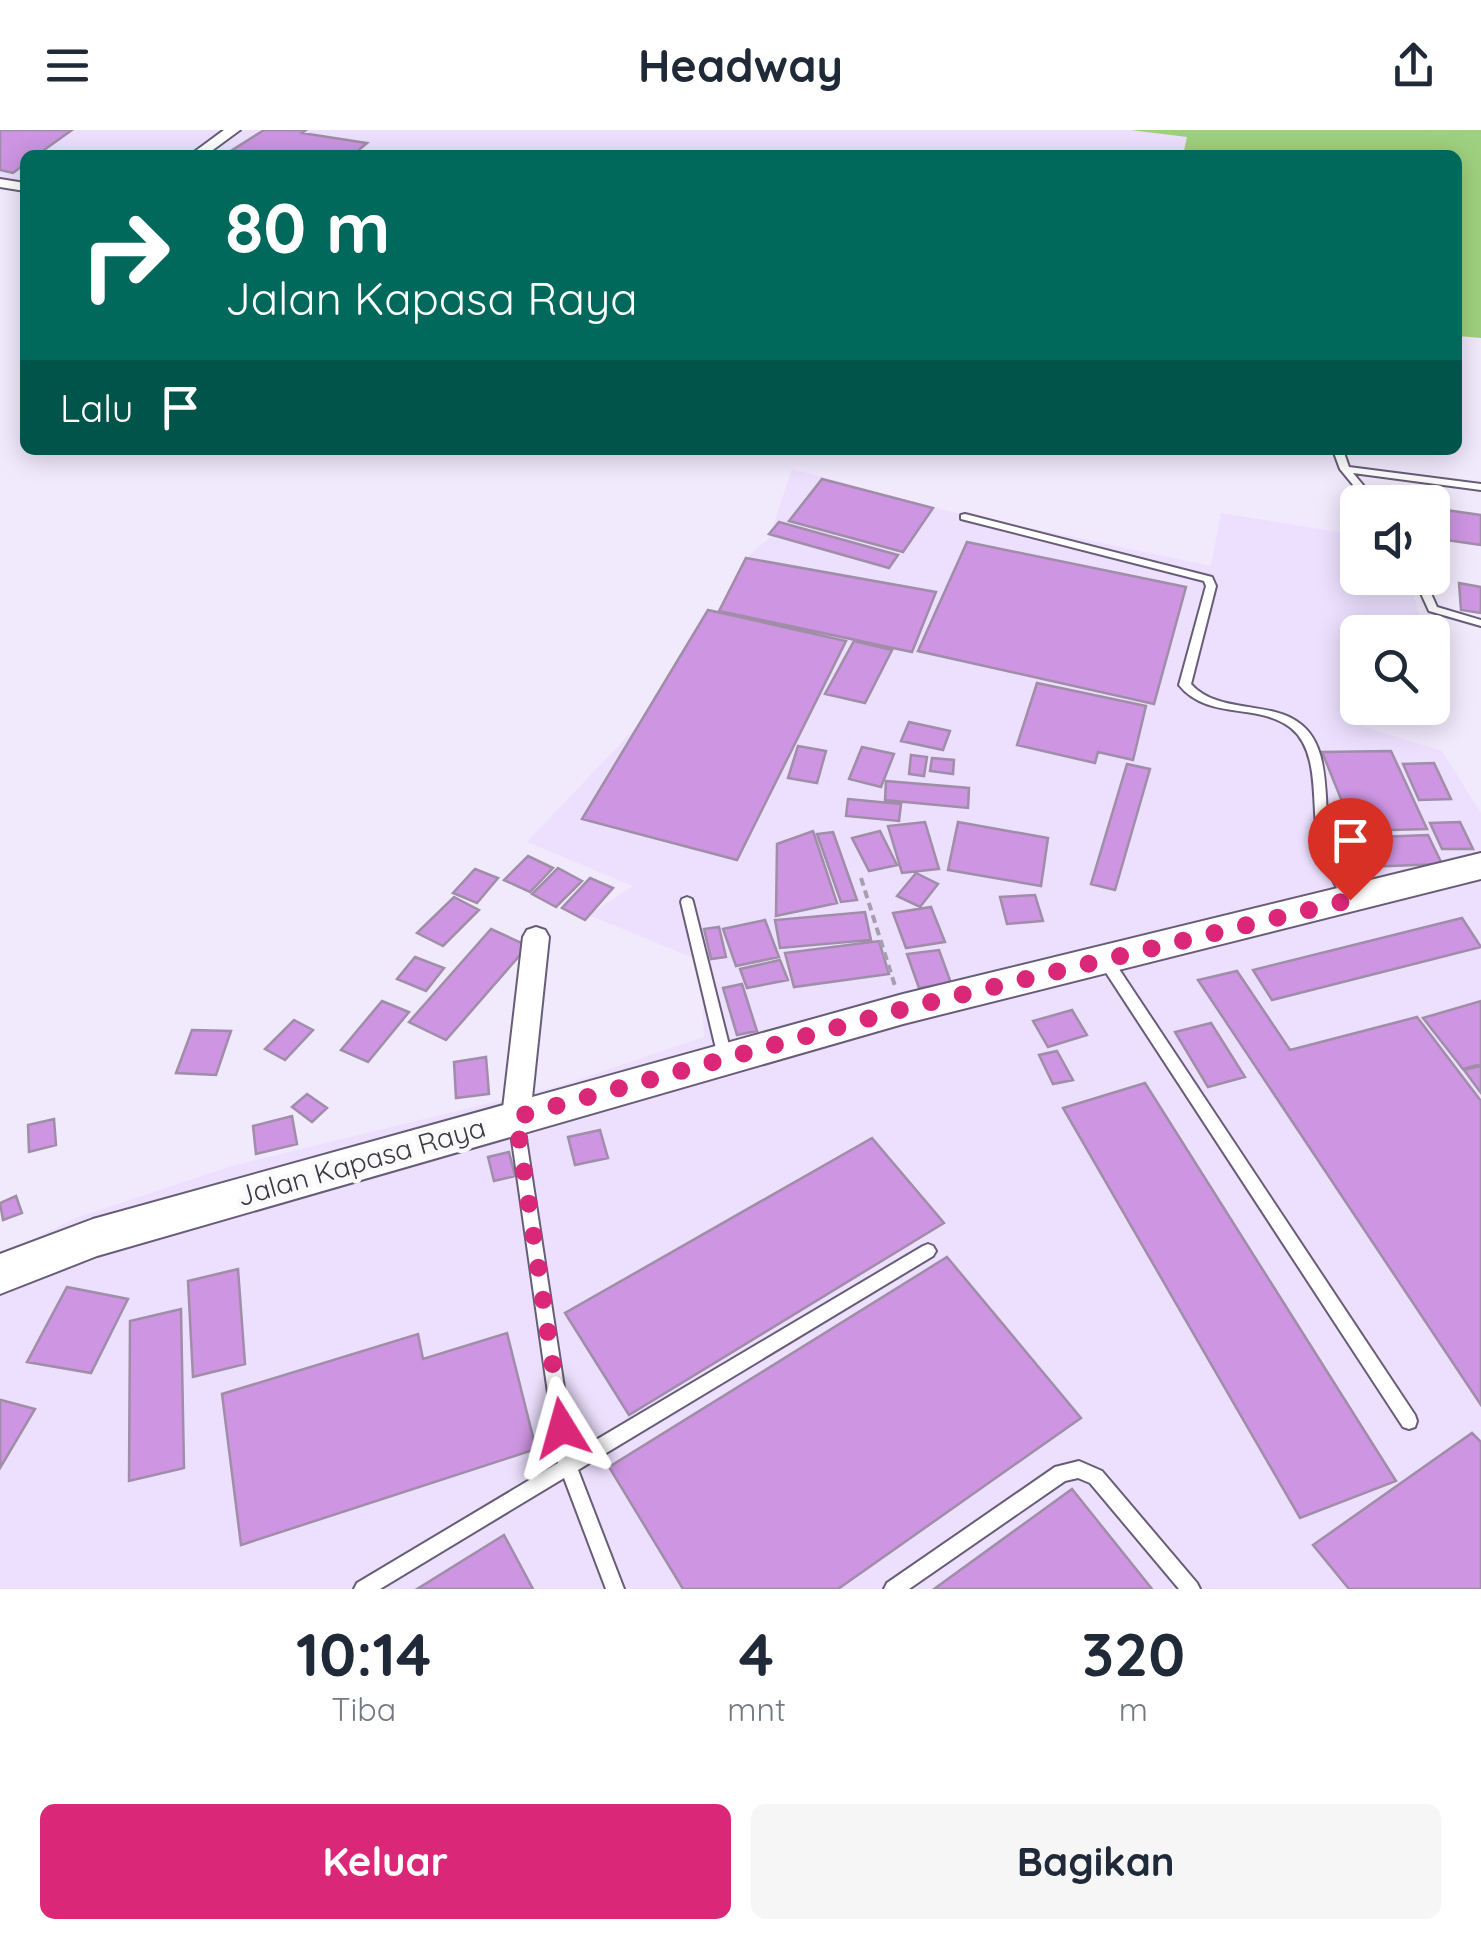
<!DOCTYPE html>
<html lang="id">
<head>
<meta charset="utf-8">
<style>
  body { margin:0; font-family:Quicksand,sans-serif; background:#f6f6f7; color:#1f2937; height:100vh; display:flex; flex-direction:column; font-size:38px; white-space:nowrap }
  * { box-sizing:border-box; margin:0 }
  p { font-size:32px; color:#747a83 }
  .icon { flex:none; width:55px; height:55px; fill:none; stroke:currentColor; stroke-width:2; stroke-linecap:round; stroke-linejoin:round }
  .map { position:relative; height:1459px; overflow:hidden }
  .drawer { display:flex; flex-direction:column; background:#fff; flex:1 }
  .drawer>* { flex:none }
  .guide { position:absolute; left:20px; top:20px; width:1442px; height:305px; border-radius:15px; box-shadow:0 5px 25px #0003; background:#00695c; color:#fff; overflow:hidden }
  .tools { position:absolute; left:1340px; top:355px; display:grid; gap:20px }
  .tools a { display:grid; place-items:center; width:110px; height:110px; border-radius:15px; background:#fff; box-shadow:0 5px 25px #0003; font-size:50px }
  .pin { position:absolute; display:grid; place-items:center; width:85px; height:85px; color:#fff; margin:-102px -42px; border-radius:50% 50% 50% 0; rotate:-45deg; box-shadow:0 0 10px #0007 }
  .pin .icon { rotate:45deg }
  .me { position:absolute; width:110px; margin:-55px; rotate:352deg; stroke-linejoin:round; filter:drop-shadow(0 0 8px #0008) }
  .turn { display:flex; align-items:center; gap:35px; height:210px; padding:0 40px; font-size:45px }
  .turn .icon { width:130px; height:130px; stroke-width:2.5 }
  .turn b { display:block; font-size:70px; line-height:85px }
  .then { display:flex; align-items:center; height:95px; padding:0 40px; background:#0003; gap:20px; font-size:38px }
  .eta { display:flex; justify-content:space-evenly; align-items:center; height:170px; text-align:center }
  .eta b { font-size:60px; font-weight:700; line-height:70px }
  .button { display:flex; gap:20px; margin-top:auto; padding:20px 40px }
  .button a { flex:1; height:115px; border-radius:15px; background:#db2777; color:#fff; font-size:40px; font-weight:700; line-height:115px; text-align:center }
  .button a+a { background:#f6f6f7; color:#1f2937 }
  header { display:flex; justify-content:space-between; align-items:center; height:130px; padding:0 40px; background:#fff; font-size:45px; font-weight:700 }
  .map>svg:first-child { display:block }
</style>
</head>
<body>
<header><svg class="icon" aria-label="menu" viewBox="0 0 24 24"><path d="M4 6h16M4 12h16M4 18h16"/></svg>Headway<svg class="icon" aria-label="share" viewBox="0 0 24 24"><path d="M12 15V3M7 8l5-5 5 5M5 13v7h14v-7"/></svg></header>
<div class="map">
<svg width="1481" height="1459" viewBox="0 0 1481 1459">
  <rect width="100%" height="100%" fill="#f1e9fc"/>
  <path fill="#ece0fe" d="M0 0H1130L1188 7 1183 25H25V56L0 52Z
    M792 339 944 380 1211 436 1221 383 1357 405 1358 448H1409L1424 502H1358L1357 557 1349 592 1442 621 1481 683V1459H0V1125L76 1088 232 1036 559 956 704 907 701 831 589 785 633 756 527 712 640 593 708 480 719 481 746 428 769 408Z"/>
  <path fill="#9ed17e" d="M1130 0H1481V208L1458 206V25H1183L1187 7Z"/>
  <path fill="#cd95e2" stroke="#a08da7" stroke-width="2.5" d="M0 0H72L37 25H25V34L13 43 0 40Z
    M264 0H306L302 3 367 13 353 25 226 24Z
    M822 349 933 378 903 422 789 391Z
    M1432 378 1481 385V415L1432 408Z
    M779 392 898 425 889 438 769 404Z
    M967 412 1186 457 1154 574 918 521Z
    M746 428 936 462 912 522 719 481Z
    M1459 453 1481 457V483L1461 480Z
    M708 480 846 511 737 730 582 689Z
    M854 511 892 520 865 573 825 564Z
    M1037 553 1146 576 1133 630 1098 622 1095 633 1017 615Z
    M909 592 950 601 943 620 901 611Z
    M798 616 826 621 817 653 788 648Z
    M862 617 894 624 881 657 849 649Z
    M1391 621 1427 699 1354 701 1322 622Z
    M911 625 927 627 924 646 909 644Z
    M932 628 954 630 953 644 930 641Z
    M1434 633 1451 669 1419 670 1403 634Z
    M1127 634 1150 639 1115 760 1091 754Z
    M886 651 969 658 968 678 885 670Z
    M848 669 901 674 899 691 846 686Z
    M925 692 939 739 902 743 888 696Z
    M958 692 1048 708 1041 756 948 740Z
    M1460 692 1473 719H1442L1430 693Z
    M813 701 837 773 776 786 777 714Z
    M880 701 897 735 869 741 852 708Z
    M833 702 857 770 841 772 817 704Z
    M1428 705 1442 734 1364 737 1351 708Z
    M528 726 553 738 530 762 504 750Z
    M558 738 582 751 556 777 532 764Z
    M475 739 498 748 477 773 453 763Z
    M916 743 938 754 920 777 897 766Z
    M590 748 613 758 585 790 562 778Z
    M1035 765 1043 791 1007 794 1000 767Z
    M454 767 479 780 443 816 417 803Z
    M931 777 945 812 906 818 893 783Z
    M865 782 871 810 780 818 775 790Z
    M1462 788 1481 817 1272 870 1253 840Z
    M765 790 779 827 736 836 723 799Z
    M719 797 726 827 711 829 704 799Z
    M491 799 528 816 446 910 409 892Z
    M879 811 889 844 794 857 785 823Z
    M939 820 951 853 919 858 907 824Z
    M415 827 444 838 426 861 397 849Z
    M780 830 788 850 747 858 740 839Z
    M1237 841 1290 920 1417 887 1481 971V1275L1198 850Z
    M742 854 757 901 737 905 723 858Z
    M382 871 409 882 368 932 341 920Z
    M1481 871V934L1463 939 1423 888Z
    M1072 880 1087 905 1048 917 1033 891Z
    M294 890 313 900 285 930 265 919Z
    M1211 893 1245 947 1208 957 1175 902Z
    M192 900 231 901 216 945 176 943Z
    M1057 921 1073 950 1053 954 1039 925Z
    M486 927 489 964 456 968 454 932Z
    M1481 936V963L1464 940Z
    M1145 953 1396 1351 1300 1388 1063 978Z
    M307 964 327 978 312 992 292 977Z
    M292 986 297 1014 256 1024 253 996Z
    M54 989 56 1015 29 1022 28 995Z
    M600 1000 608 1028 575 1035 568 1007Z
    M872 1008 944 1093 629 1285 565 1183Z
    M509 1022 515 1046 494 1051 488 1027Z
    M16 1066 22 1083 3 1090 0 1073Z
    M947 1127 1081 1288 838 1459H683L609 1337Z
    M238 1139 245 1234 193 1247 188 1151Z
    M67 1157 128 1169 91 1243 27 1232Z
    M181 1179 184 1338 129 1351 130 1191Z
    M507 1203 536 1319 241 1415 222 1264 418 1204 423 1229Z
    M1 1270 35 1279 0 1338V1271Z
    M1472 1303 1481 1312V1459H1349L1313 1415Z
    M1072 1359 1152 1459H934Z
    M504 1405 533 1459H417Z"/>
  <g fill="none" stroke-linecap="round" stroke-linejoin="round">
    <g stroke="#685d77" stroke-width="4">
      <path id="lane" d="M1333 320H1343L1349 337 1481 354V360L1353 343 1377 372H1367L1340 339Z
        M965 384 1212 447 1216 456 1191 554C1216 582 1262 572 1293 589 1337 613 1320 678 1332 718 1338 736 1348 752 1355 768L1354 771H1344C1335 754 1324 735 1319 715 1310 680 1322 623 1291 598 1258 572 1208 591 1179 555L1206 456 1204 451 961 389V385Z
        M1414 448H1424L1437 477 1481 490V496L1429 481Z
        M687 767 692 769 693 772 732 927 730 931 725 933 720 931 718 927 681 772 682 769Z
        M1106 826 1111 827 1415 1285 1417 1291 1415 1297 1409 1299 1403 1297 1101 835 1099 831 1101 827Z
        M516 983 521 985 523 989 574 1323 923 1116 928 1114 933 1116 936 1121 933 1126 578 1340 624 1459H606L564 1348 380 1459H354L357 1453 558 1333 509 989 511 985Z
        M1079 1331 1102 1341 1197 1453 1200 1459H1179L1090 1353 1078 1348 1065 1351 909 1459H884L887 1453 1055 1337Z"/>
    </g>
    <g stroke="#685d77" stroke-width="4">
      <path id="street" d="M224 0H240L206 25H190Z
        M0 49 25 53V61L0 57Z
        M536 797 545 800 549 807 530 987 526 995 516 999 506 995 502 987 523 807 527 800Z"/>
    </g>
    <g stroke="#685d77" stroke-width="4">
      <path id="secondary" d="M1481 723V749L903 894 97 1126 0 1164V1124L93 1089 903 864Z"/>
    </g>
    <path stroke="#a59faf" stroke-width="4" stroke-dasharray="8 5" stroke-linecap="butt" d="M861 748 895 856"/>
    <use href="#lane" fill="#fff" fill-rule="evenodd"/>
    <use href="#street" fill="#fff" fill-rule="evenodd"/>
    <use href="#secondary" fill="#fff" fill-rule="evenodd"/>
  </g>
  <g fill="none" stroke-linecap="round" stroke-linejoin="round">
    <path stroke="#db2777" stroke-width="18" stroke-dasharray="0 32.4" d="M562 1298 516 987 903 879 1350 770"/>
  </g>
  <g text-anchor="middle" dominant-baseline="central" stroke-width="9" stroke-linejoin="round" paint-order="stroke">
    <g font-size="28" fill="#3d3844" stroke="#fafafa">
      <text transform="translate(361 1031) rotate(-16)">Jalan Kapasa Raya</text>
    </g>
  </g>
</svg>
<div class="tools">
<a><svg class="icon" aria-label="sound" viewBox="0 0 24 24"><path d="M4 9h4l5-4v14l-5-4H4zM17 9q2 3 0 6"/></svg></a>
<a><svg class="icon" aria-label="search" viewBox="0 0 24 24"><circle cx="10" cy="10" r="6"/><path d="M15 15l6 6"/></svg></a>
</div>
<div class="pin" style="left:1350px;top:770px;background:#d93025"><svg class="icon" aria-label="arrive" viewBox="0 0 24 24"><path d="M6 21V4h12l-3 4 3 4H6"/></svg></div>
<svg class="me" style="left:562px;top:1298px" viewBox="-20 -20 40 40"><path d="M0-17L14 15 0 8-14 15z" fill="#db2777" stroke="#fff" stroke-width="4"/></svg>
<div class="guide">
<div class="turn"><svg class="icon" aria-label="right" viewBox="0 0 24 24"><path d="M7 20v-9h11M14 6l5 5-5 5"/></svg><div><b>80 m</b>Jalan Kapasa Raya</div></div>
<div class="then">Lalu<svg class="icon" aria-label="arrive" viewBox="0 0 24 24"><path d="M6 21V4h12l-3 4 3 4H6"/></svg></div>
</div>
</div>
<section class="drawer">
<div class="eta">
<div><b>10:14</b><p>Tiba</p></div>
<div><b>4</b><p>mnt</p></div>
<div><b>320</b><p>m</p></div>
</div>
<div class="button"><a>Keluar</a><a>Bagikan</a></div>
</section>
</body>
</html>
